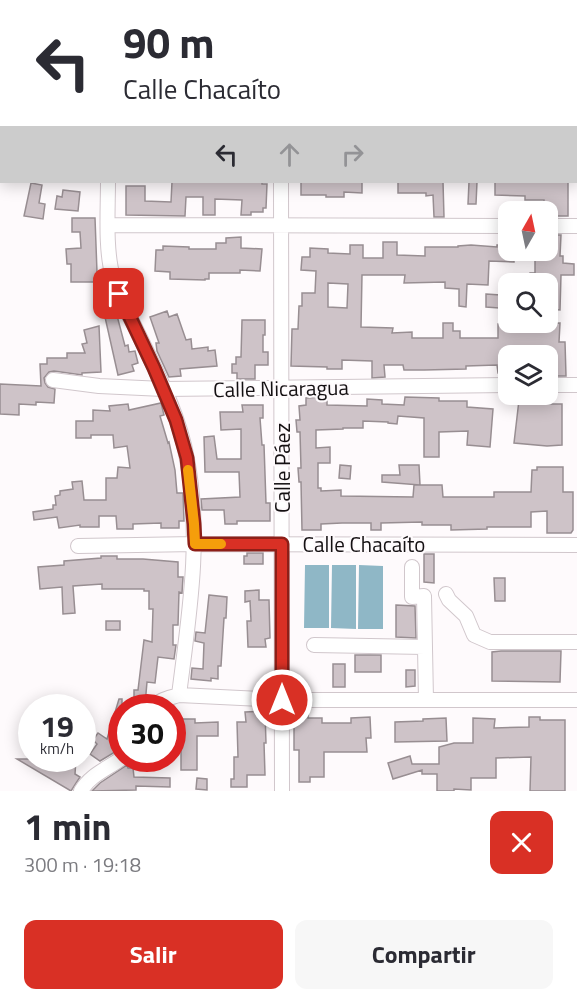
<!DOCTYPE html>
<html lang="es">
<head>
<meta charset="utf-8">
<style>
  body { margin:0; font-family:"Titillium Web",sans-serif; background:#f7f7f7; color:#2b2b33; height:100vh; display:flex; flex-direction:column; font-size:22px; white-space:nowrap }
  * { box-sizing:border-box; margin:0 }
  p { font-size:20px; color:#7c7c81 }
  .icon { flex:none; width:33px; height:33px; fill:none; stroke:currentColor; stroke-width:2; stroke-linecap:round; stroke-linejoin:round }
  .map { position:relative; height:791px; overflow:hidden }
  .sheet { display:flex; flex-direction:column; background:#fff; flex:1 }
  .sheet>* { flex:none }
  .top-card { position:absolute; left:0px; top:0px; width:578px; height:183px; box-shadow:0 3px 15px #0003; background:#fff; color:#2b2b33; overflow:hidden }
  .needle { width:39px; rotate:9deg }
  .controls { position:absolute; left:498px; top:201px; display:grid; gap:12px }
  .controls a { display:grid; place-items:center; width:60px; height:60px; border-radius:12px; background:#fff; box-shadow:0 3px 15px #0003; font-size:30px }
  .speed { position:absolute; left:18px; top:694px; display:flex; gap:12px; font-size:30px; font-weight:700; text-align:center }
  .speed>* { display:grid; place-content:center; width:78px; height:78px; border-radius:50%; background:#fff; box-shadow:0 3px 15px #0003; line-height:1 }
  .speed small { font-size:15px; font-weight:400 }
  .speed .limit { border:9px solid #d22; background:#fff; color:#111 }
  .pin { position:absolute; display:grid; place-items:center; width:51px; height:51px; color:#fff; margin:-26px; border-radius:12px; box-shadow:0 3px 9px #0006 }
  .me { position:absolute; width:66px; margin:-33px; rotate:0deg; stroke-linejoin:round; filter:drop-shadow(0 0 4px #0008) }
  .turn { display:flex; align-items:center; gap:21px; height:126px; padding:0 24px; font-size:27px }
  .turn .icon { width:78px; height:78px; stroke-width:2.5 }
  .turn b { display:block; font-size:42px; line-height:51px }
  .lanes { display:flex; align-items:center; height:57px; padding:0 24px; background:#0003; justify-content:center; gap:30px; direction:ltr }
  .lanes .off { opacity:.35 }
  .round { display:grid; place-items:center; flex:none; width:63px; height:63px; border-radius:12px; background:#f7f7f7 }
  .summary { display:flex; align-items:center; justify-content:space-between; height:102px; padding:0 24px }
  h1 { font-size:36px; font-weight:700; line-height:45px }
  .primary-button { display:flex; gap:12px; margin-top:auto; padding:12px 24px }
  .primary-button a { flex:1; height:69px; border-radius:12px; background:#d93025; color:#fff; font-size:24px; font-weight:700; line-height:69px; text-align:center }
  .primary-button a+a { background:#f7f7f7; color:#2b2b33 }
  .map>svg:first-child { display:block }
</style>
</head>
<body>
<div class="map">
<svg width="577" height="791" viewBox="0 0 577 791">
  <rect width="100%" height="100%" fill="#fefafc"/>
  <path fill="#8fb7c6" d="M305 565H329V628H304Z
    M332 565H356V629L331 628Z
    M359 565 383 566V629H358Z"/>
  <path fill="#cec3c8" stroke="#988e92" stroke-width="1.5" fill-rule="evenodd" d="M172 182H262V184H267L266 208H263V212H251V215H241L242 200 215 199V215H203V197H186L185 216 126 215V186H145V201L171 202Z
    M301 182H362V193L344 192V197H326V195H301Z
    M398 182H443L444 217H434L433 195 426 196V193H398Z
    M469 182H477L476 204H468Z
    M495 182H568V216H548V212H544V200H525V196L495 195Z
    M31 183 42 185 39 203 45 204 43 219 24 216Z
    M63 190 80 192 78 211 55 209 57 196 62 197Z
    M72 218H95L97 272H103L105 282H71V264H67L66 249 81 248 80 232H72Z
    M548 235H561L560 256H563V263L574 264V275H561L560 310 548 309V284H529L530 273H535V255H548Z
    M241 237V248L262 249 260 271 240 270V273H209V279H205V280L170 279V272L155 271 156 250H163V246L189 247V249H216V243H226V238Z
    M383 242H397V255L425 256V247H458V246L471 245 497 247V245H508V250H514V262L489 261 488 285 467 284 466 307 459 306V289L445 288V282L404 283 405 275H362L361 327 393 328 392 333 412 332V338H443V323H453V331H460V338H498V324L560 323 559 342H565L566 376H548V356H508V373H498L497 365 466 366V369L424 370H404L403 365H384L385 377 372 378V361L342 360V369H327V367L291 366 292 329H298L299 306H302V293H315L316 271 301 270 302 257H310V248L328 249V253L350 254V245H363V258H383ZM328 283 348 284 347 308 328 307Z
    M108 293 115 308 125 346 128 345 129 352 135 351 138 363 132 365 134 371 118 375 105 317H102L98 298 104 297 103 294Z
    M486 294 500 295 499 308 486 307Z
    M167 311 169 317 177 314 186 340 191 339 192 349 208 347V351L215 350 217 366 180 369 181 376 169 377 157 351 156 343H159L150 317Z
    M242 320H265V335H263V352H268V365H255V379H237V373H232V364H236V357H241Z
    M99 326 101 372 82 373V375L54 371 49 372 44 378 45 383 48 387 55 389 54 403 36 402V405L19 404V415L0 414V384L41 386 40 364H47V358H67V353H85L82 344 87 343 84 330Z
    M322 397V399H327V405L367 406V399L382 400V404L404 405 405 397 439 398V401H467V407L493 409 490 447 467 445 468 431 439 432V457H424V418L398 416 397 424 388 423V422L363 421V428H343V429L316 430V448L330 447V463H318V488H321V491L341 490V496L413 497 414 485H442L443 497H494V492H531L532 470H537V467H563V492H573V530L571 533H547V511L531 512V527H487V529L451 530V525H422V522L381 523V530H371V523H342L321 524V530H302L301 482H299L298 468H301L300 432H297L296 420H300L299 406 306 405V398Z
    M526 397H542V404H562V445L547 446 514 443 519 400 526 401Z
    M161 403 164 415 160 416 168 443 169 442 175 470 177 493H183L184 521H179V528H161V523L133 524V529H117L116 516H99V527H80V525L59 528 57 517 34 520 33 512 53 509V505H56L55 496 60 495V491L73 489 72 482 82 481 84 500H106V478H117L118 467 130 468 127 446 114 448 113 435H91V438H76V421H93V410L110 411 109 406 128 404 129 410Z
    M242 405H263V418H260L262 445H264L266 503H270V521H237V524H225L224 510H202L201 499 240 497 239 472H205L204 437 214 436 217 459H241V429L221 430 220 412H243Z
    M340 465 351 466 350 479 339 478Z
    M399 465H419L420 485 382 482V475H400Z
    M247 553H263V564H244V556H247Z
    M424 554H434V583L424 582Z
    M101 556H117V559H143L178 562V577H183L182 593 179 592 178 625H173V645H176L174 659 158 657 155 683 147 682 145 705 134 704V690H138L144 640 152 642 153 609H149V591H144V589H102V584L73 586 75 613 63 614 62 587 40 589 38 567 64 565V561L101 558Z
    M494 578H505V601H495Z
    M259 590V600H269L270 638 265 639 266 647H248L247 621H251L250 601 245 602V591Z
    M209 595 227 597 226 618H224L221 666H218V679L211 678V681L191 679 192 668 203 669 204 643 195 641 196 632 205 633Z
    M396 605 415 606 416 638 396 637Z
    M106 621H120V630H106Z
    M501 651H561L560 682 492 681V652Z
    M355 655H381V672H355Z
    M333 664H345V687H333Z
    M406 670H415V686L406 687Z
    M119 699H122V744L115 752 100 761 90 754 97 744 93 740 98 733 107 739Z
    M299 709H308V718H322V723H351V718L370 717 371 738H366L367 752H324V777H310V782H299V750H294V714Z
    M265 711 266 743H264L265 775H247V787H231V779H234V757H238L237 722H246L245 712Z
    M529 717H540V720H565V791H530L531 757 496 758V778H471V790L454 789V791H437V774H422V770L393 779 388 763 410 756 412 764H439V747L454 743H473V718L495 719 494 728 529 727Z
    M446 718 447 741 395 742V722L423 721V719Z
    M173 719H195V723L218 722V736H197V770H181V747H172Z
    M17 759H76L75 774 80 777 71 791Z
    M127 765 128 768H133L134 777 170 778V787L136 786V790L92 791 100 783Z
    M197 778 207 779V790L196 789Z"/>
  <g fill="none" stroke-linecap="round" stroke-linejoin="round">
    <g stroke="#d1c7cc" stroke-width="16">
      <path id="minor" d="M510 0V2
        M47 2V0
        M149 2V0
        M282 2V0
        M576 52H577
        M0 70H2
        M108 182C108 210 105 250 113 277 117 295 127 311 135 327 155 369 179 413 187 459 202 539 189 615 179 695
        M281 182 282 791
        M108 225 508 226
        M548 226H577
        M53 380 99 386 163 389 508 385
        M548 385H577
        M78 546 195 544 577 545
        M412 567V597L424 596 426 700
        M446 594 449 600 466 616 474 635 490 642H577
        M314 645 425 647
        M153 708C159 699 170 698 179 695L282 700H577
        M81 791C90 775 107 769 122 758"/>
    </g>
    <use href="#minor" stroke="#fff" stroke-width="14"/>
  </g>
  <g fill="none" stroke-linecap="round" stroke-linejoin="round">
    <g stroke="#8d1f18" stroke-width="15">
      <path id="route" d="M119 294 154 368 176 420 187 458 194 524 195 544H282V700"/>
    </g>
    <use href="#route" stroke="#d93025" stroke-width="10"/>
    <path stroke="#f59e0b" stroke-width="10" d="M188 470 194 524 195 544H221"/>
  </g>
  <g text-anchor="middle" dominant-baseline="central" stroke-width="4.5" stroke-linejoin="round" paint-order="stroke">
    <g font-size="21" fill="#141012" stroke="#fefafc">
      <text transform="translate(281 388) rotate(-1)">Calle Nicaragua</text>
      <text transform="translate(282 468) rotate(-90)">Calle Páez</text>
      <text x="364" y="544">Calle Chacaíto</text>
    </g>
  </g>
</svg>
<div class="controls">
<a><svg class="needle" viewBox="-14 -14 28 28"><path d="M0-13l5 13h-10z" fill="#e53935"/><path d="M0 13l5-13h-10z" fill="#7c7c81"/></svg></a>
<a><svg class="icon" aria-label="search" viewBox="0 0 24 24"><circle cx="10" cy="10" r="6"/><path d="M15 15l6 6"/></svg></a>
<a><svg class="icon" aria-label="layers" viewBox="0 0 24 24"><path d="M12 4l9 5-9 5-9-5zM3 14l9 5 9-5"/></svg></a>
</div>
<div class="speed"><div>19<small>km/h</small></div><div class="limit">30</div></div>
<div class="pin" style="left:119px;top:294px;background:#d93025"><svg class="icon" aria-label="arrive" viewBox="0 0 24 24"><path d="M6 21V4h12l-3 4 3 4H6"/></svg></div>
<svg class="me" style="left:282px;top:700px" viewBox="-20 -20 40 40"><circle r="17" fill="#d93025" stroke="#fff" stroke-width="3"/><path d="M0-11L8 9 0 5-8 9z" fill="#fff"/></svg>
<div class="top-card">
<div class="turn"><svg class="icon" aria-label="left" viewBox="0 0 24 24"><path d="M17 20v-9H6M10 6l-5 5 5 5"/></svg><div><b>90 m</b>Calle Chacaíto</div></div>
<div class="lanes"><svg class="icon" aria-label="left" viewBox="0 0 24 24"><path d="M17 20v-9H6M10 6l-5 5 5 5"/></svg><svg class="icon off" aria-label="ahead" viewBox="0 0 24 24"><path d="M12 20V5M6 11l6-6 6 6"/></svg><svg class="icon off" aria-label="right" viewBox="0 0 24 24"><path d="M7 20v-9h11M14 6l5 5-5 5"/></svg></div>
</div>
</div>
<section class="sheet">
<div class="summary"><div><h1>1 min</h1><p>300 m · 19:18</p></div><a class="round" style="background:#d93025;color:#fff"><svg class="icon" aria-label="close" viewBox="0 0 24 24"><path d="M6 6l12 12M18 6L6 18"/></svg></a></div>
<div class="primary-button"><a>Salir</a><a>Compartir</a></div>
</section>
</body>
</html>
